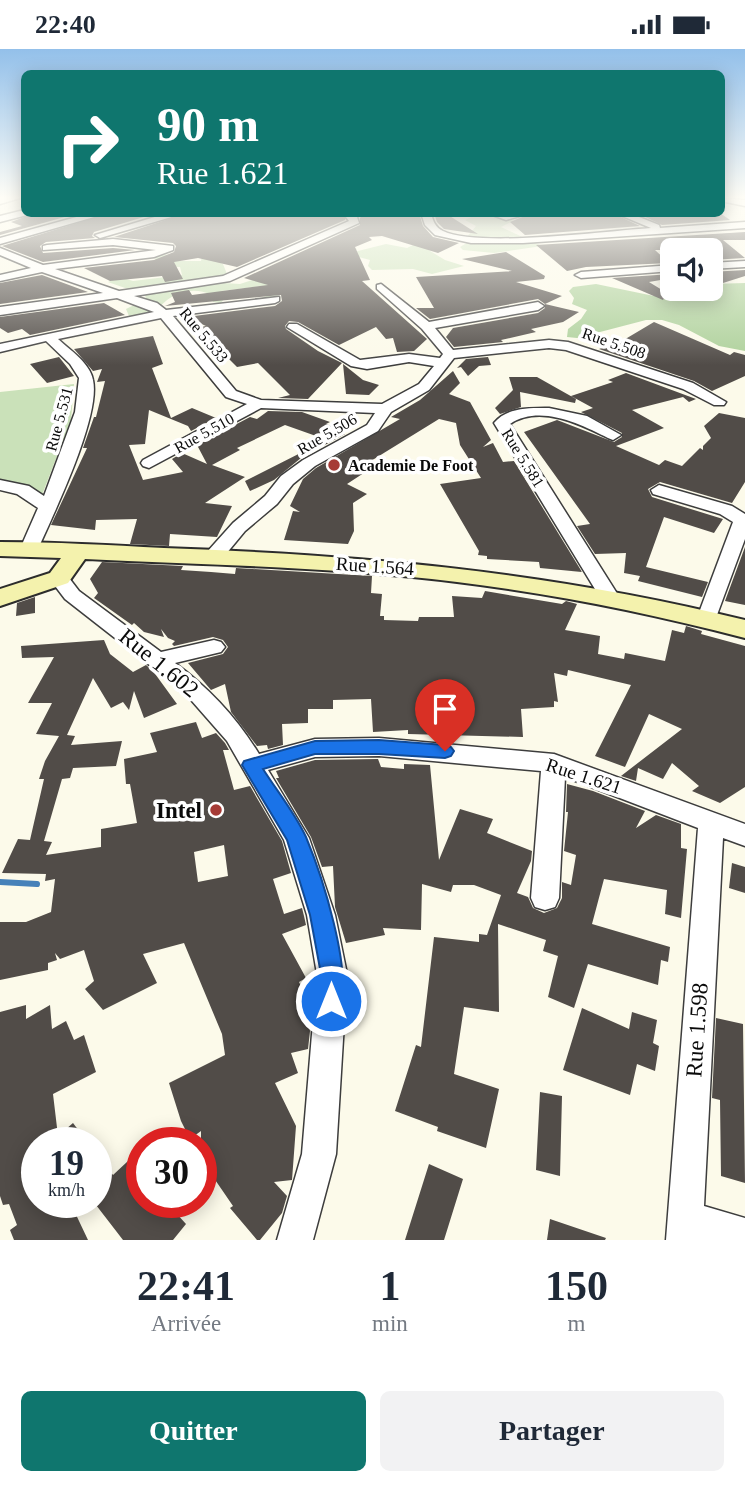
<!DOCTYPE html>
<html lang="fr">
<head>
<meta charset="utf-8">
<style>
  body { margin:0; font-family:Georgia,serif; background:#f2f2f3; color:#1f2937; height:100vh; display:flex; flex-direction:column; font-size:26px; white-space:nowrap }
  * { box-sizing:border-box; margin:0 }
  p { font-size:23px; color:#747a83 }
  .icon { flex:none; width:38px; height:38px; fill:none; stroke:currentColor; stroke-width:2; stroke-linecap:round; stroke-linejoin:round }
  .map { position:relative; height:1191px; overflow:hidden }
  .details { display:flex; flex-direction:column; background:#fff; flex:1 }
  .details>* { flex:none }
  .hud { position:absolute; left:21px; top:21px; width:704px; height:147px; border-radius:10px; box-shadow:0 4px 18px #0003; background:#0f766e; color:#fff; overflow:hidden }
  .buttons { position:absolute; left:660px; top:189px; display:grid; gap:14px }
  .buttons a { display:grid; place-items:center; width:63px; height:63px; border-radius:10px; background:#fff; box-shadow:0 4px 18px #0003; font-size:35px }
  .speed { position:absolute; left:21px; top:1078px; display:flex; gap:14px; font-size:35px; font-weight:700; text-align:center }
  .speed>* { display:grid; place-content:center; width:91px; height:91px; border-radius:50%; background:#fff; box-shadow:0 4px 18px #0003; line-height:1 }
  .speed small { font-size:18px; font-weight:400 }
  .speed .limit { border:10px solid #d22; background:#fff; color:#111 }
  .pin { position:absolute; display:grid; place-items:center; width:60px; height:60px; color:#fff; margin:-72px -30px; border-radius:50% 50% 50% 0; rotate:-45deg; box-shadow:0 0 7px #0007 }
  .pin .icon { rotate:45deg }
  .me { position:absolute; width:77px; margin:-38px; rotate:0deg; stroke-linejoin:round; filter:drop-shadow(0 0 5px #0008) }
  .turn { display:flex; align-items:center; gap:24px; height:147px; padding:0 21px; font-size:32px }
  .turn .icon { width:91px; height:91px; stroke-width:2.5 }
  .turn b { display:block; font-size:49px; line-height:60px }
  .eta { display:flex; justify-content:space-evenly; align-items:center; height:119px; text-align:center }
  .eta b { font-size:42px; font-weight:800; line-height:49px }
  .action { display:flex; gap:14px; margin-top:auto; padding:14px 21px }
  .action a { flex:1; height:80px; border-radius:10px; background:#0f766e; color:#fff; font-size:28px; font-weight:800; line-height:80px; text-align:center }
  .action a+a { background:#f2f2f3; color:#1f2937 }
  .status { display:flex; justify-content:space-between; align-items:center; height:49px; padding:0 35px; background:#fff; direction:ltr }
  .status svg { height:19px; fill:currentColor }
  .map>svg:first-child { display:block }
</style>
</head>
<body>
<div class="status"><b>22:40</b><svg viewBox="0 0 49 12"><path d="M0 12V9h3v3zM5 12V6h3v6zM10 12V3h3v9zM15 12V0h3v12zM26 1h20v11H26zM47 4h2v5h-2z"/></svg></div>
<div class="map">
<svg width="745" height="1191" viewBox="0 0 745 1191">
  <rect width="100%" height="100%" fill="#fcfaea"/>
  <path fill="#cae1b9" d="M476 166 511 170 513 172 501 178 542 197 494 204 463 201 460 198 470 192 466 189 476 177 465 171Z
    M417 194 445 211 464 217 432 225 413 220 372 221 368 217 370 211 351 206 274 241 278 247 259 250 266 247 262 237 221 242 224 250 221 254 213 253 211 246C192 236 166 245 156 264L142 268 129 267 126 260 146 250 145 246 108 233 120 228 133 232 182 226 180 218 153 217 156 207C166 204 170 205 177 212H201L202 205 223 215 227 225 224 234 240 235 351 198 357 200 354 203 386 195 407 199Z
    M74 335 71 371 42 446 0 430V343Z"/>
  <path fill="#add09a" d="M745 234V302L719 297 679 276 662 271H646L577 289 567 288 568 280 581 270 587 261 572 255 574 249 569 242 573 238 596 235 654 247 690 240H710L711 235Z"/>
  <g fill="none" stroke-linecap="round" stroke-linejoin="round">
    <path stroke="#4681b9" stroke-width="6" d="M0 833 37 835"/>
  </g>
  <path fill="#514c48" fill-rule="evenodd" d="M35 164H79L0 186V183L22 177 11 173Z
    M110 164H157L94 183 92 187 95 189 46 193 40 197 43 204 113 199 135 201 43 213 2 197Z
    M187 164H346L345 171 237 218 198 209 174 213 183 230 165 233 162 227 110 232 84 219 154 211 174 203 176 197 173 194 114 188Z
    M363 164H419L423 177 433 188 459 194 438 204 382 187 369 188 372 191 355 198 370 231 362 232 427 290 414 302 397 303 393 289 386 290 376 278 339 296 298 273 289 272 285 277 286 280 318 302 342 314 308 350 278 349 290 346 258 314 237 318 210 291 203 292 195 279 206 277 186 268 275 257 282 252 281 246 165 257 175 253 171 244 189 241 192 246 268 236 244 229 360 176V169Z
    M434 164H445L478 185 444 180 437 173Z
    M532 164H612L640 177 525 186 510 173Z
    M637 164H720L730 171 662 176Z
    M745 183V191H723L745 209 710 211V201H655L669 214 586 218 567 222 536 196Z
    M506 203 545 227 544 230 516 233 562 247 545 255 538 250 430 270 416 259H434L416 228 512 222 462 210Z
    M745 221V227L723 234 710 230V223Z
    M672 225V229L649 233 667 244 663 251 612 229Z
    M42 226 88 243 0 255V234Z
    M104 254 125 266 30 286 22 280 8 284 0 279V268Z
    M545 255 579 263 563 273 531 280 536 283 501 291 503 293 454 298 446 288 453 279 538 264 545 259Z
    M654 273 730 306 734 303 745 306V327L712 342 694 332 599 300 622 292Z
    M153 287 163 315 152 319 171 369 192 359 216 369 191 382 188 377 149 361 145 395 129 396 143 431 183 423 172 410 182 404 207 415 197 396 250 368 257 370 268 362 302 363 330 373 326 375 332 377 316 387 285 376 237 399 240 401 212 416 245 428 205 454 232 457 217 488 170 485 169 497 130 495 137 470 96 471 95 481 51 476 87 399H83L94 368H96L105 332 97 333 102 320 93 322 74 300Z
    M59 308 74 327 47 334 30 315Z
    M488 308 491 316 479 317 468 327 461 318 457 319 466 310Z
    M343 315 363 331 379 336 369 346 346 345Z
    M453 322 460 334 449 345 470 353 491 391 483 398 493 394 503 413 514 412 582 523 540 519 539 513 487 510V507L478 506 479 502 440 435 481 429 460 396 456 374 439 370 366 415 373 418 347 435 367 445 353 454 354 482 348 495 284 491 293 462 300 463 290 457 303 430 316 419 400 370 391 368 420 351Z
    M626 324 696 350 689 353 683 348 632 361 664 379 616 397 659 416 665 411 682 417 700 399 703 401V397L711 389 704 377 719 364 745 369V433L732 454 660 433 648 440 652 448 723 470 714 484 664 468 646 518 708 533 702 548 638 532 640 527 624 524 626 504 595 505 577 477 590 475 524 383 557 371 614 393 622 388V384L581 363 593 359 571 347 613 333 608 331Z
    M509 328H537L576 350 575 354 520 343 521 358 500 365 495 359 513 341Z
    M340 384 345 385 301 409 274 431 250 442 245 432Z
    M745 498V556L725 552Z
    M102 513 183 517 181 521 211 523 235 525 236 519 372 527 371 544 382 545 380 567H384V571L418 572 419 568H454L452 547 482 549 485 542 562 555 566 552 577 555 565 581 600 587 598 605 624 610 625 604 665 612 672 581 684 584 686 577 702 582 701 585 745 597V738L720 754 692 742 699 737 672 714 663 730 638 719 636 732 621 727 682 680 649 665 625 718 595 707 631 636 568 621 567 627 554 624 558 653 554 652V658L521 660 523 688 408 685V681L373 683 371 650 333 651V660H308V674L282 675 283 696 268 700 267 696 257 697 231 663 225 635 211 641 188 614 223 605 228 598 223 591 213 588 174 597 172 595 175 592 168 589 161 580 164 588 144 583 134 574 132 576 94 549 98 544 90 530Z
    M35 548V564L16 567 17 554Z
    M104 591 110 605 133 623 146 616 153 622 177 655 144 669 134 642 129 661 123 653 111 659 93 629 67 686 75 687 71 696 122 692 116 717 73 719 70 729 62 730 44 792 52 793 46 806 101 798V780L137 774 130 735H126L124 710 157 703 150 684 196 673 202 689 216 684 225 694 229 701H223L234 741 250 737 282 792 291 824 273 830 284 865 302 859 304 867 306 876 282 885 306 929 299 933 306 948 304 949 310 982 308 1000 291 1004 298 1024 275 1034 296 1077 292 1131 274 1133 287 1147 282 1164 260 1191H257L230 1159 233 1157 207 1119 201 1123V1082L190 1090 181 1072 169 1034 225 1006 222 985 184 894 143 905 157 934 103 961 85 940 94 932 84 901 60 910 55 904 57 911 48 914V921L0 931V873H26L51 863 55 830 45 832 46 825 2 824 18 790 30 791 44 730H39L45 712 59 687 36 685 52 654H28L54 608 22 609 21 597ZM224 796 228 827 198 833 194 803Z
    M378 710 381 718 404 720V715L430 716 439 811 460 760 493 770 487 784 532 802 531 812 517 844 528 848 533 859 544 864 557 859 562 849V833L571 836 576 806 564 802 568 763H566L567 735 593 742 645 762 636 779 656 766 681 775V799L687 800 681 869 665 865 667 841 604 830 592 875 670 898 668 913 661 911 658 936 588 915 574 959 548 948 558 907 543 902 546 891 498 875 499 963 464 958 454 1025 499 1040 486 1099 437 1082 438 1078 395 1062 416 996 421 998 434 888 479 893V885L487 886 501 846 474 836H453L451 843 422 835 421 881 383 879 385 886 346 894 335 858 333 817 322 818 311 788 276 729H279L276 722 315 711Z
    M732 814 745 818V844L729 839Z
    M26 956V970L50 956 52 980 66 972 74 991 84 986 96 1023 53 1045 58 1087 73 1074 88 1094H37V1153H70L88 1191H14L10 1181 17 1176 9 1155 3 1156 0 1147V963Z
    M582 959 629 980 632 963 657 971 653 994 659 997 655 1022 637 1015 630 1046 563 1021Z
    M716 969 743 975 745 1134 721 1127 720 1051 712 1049Z
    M540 1043 562 1047 560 1127 536 1121Z
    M142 1099V1153H166L186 1175 173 1191H123L96 1156V1105L113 1126Z
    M429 1115 463 1130 444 1191H405Z
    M550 1170 606 1189 605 1191H547Z"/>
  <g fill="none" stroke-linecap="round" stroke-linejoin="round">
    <g stroke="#3d3d3d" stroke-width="3">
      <path id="street" d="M0 149H20L0 155Z
        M721 149 745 151V157L721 152Z
        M24 161 27 166 0 173V167Z
        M91 164H108L0 195V189Z
        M168 164H185L100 189 95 186Z
        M350 164H361L357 168 359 174 230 232 134 247 157 254 166 261 279 248V252L275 254 173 267 236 342 261 351 382 355 419 335 434 317 409 313 367 320 351 317 287 278 289 275H297L360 311 409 305 440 309 443 305 422 280 377 240V236L381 235 429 273 538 253 544 257 538 261 435 279 453 301 549 291 568 293 693 334 726 353 724 356H714L683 340 566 301 549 299 454 309 429 341 391 363 378 382 315 417 293 435 277 455 245 482 221 511H207L205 507 207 503 233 474 265 447 281 427 303 411 367 376 375 364 261 359 149 419 143 417 141 414 143 411 247 355 226 348 161 269 58 290C70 301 90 314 93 331 101 367 54 464 38 500L36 504H22L20 500 38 459 17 445 0 441V431L29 437 44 447 75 363 79 329 70 315 46 292 0 303V295L154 263 117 249 0 266V258L103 244 42 223 0 232V226L31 219 0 206V199L43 216 156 201 113 196 43 201V197L47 196 113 190 173 197V201L154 208 55 220 119 242 223 227 349 172 346 168Z
        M421 164H431C433 172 435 178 443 182 479 199 606 182 651 179L615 164H629L659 176 660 179 745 173V179L523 194H471L435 186 425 176Z
        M487 164H530L506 171Z
        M745 212V218L710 220V214Z
        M672 216V222L581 229 575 226 581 223Z
        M549 359 587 367 621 386 613 391 608 389C580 375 540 355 510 375L618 546 615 550H601L494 374C507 358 530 359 549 359Z
        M659 436 732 457 745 465V490L714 574H700L697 569 733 473 720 465 653 445 651 441Z
        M59 523 66 525 79 542 161 603 214 591 221 593 225 598 221 603 175 614C209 639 237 669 259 705L315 690 379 689 554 705 745 775V797L723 789 704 1157 745 1169V1191H666L698 779 565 728 559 849 555 858 545 861 535 858 531 849 541 722 379 707 315 708 268 721 309 789 335 866 347 925 336 1105 313 1191H277L302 1105 317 925 307 866 284 791 227 692 184 643 65 550 49 529Z"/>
    </g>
    <g stroke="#2c2c2c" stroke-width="4">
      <path id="secondary" d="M0 493C55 493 109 496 164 499 364 506 550 523 745 571V589C650 564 555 545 457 533 334 518 209 516 85 510L68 534 0 557V540L50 524 61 509 0 507Z"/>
    </g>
    <use href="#street" fill="#fff" fill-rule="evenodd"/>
    <use href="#secondary" fill="#f4f2ad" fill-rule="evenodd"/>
  </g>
  <linearGradient id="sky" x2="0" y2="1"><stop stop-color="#93c0ea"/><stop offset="0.47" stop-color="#fefdf6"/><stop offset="1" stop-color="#fefdf6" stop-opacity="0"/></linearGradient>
  <rect width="745" height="316" fill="url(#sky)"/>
  <path fill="#1a73e8" stroke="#114b97" stroke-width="2" d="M379 691 445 696 451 698 454 702 451 707 445 709 379 705H315L263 720C277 742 295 764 306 788 321 824 354 924 339 960L331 963 323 960 319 952 321 925 310 866 287 791 242 716 244 712 315 692Z"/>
  <g fill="#a63b36" stroke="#fff" stroke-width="2.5">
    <circle cx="334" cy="416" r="7"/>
    <circle cx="216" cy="761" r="7"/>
  </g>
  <g text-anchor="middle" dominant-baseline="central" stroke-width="7" stroke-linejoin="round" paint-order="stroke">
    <g font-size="16" fill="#0a0a0a" stroke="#fff">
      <text transform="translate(204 286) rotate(50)">Rue 5.533</text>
      <text transform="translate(614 294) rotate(19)">Rue 5.508</text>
      <text transform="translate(59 370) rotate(-75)">Rue 5.531</text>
      <text transform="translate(204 384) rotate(-29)">Rue 5.510</text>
      <text transform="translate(327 385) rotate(-30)">Rue 5.506</text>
      <text transform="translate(523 409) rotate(58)">Rue 5.581</text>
    </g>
    <g font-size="16" font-weight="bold" fill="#0a0a0a" stroke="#fff" text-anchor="start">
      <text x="348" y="416">Academie De Foot</text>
    </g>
    <g font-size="19" fill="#0a0a0a" stroke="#fff">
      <text transform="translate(375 517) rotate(4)">Rue 1.564</text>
      <text transform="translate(584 727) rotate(18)">Rue 1.621</text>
    </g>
    <g font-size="23" fill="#0a0a0a" stroke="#fff">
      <text transform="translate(159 614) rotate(39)">Rue 1.602</text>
      <text transform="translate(697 981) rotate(-86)">Rue 1.598</text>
    </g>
    <g font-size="23" font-weight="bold" fill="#0a0a0a" stroke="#fff" text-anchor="end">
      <text x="202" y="761">Intel</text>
    </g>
  </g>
</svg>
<div class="buttons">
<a><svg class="icon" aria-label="sound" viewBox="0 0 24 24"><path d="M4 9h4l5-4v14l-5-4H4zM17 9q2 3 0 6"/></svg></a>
</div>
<div class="speed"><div>19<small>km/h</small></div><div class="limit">30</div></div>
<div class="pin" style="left:445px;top:702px;background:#d93025"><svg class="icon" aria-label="arrive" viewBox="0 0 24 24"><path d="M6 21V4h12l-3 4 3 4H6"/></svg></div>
<svg class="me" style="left:331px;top:952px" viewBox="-20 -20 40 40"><circle r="17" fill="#1a73e8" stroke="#fff" stroke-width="3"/><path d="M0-11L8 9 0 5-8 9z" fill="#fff"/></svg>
<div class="hud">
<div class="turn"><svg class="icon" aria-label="right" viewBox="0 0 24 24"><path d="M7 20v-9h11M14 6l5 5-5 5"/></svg><div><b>90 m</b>Rue 1.621</div></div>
</div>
</div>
<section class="details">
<div class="eta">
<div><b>22:41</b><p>Arrivée</p></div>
<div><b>1</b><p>min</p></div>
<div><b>150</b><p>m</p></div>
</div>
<div class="action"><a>Quitter</a><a>Partager</a></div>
</section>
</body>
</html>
